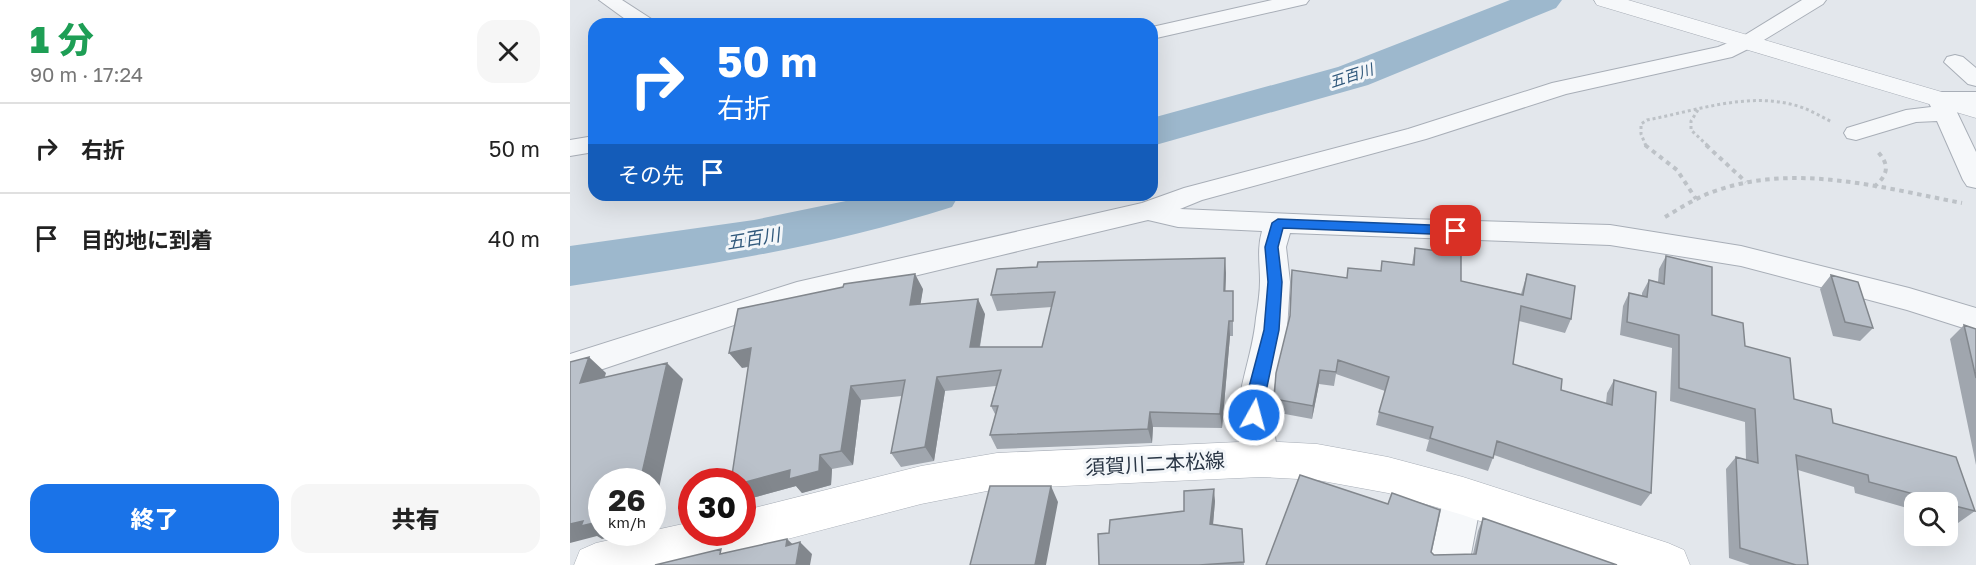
<!DOCTYPE html>
<html lang="ja">
<head>
<meta charset="utf-8">
<style>
  body { margin:0; font-family:"Golos Text","Noto Sans JP",sans-serif; background:#f6f6f6; color:#222; height:100vh; display:flex; flex-direction:column; font-size:22px; white-space:nowrap }
  * { box-sizing:border-box; margin:0 }
  p { font-size:20px; color:#767676 }
  .icon { flex:none; width:33px; height:33px; fill:none; stroke:currentColor; stroke-width:2; stroke-linecap:round; stroke-linejoin:round }
  .map { position:relative; flex:1; overflow:hidden }
  .panel { display:flex; flex-direction:column; background:#fff; width:570px }
  .panel>* { flex:none }
  .banner { position:absolute; left:18px; top:18px; width:570px; height:183px; border-radius:18px; box-shadow:0 6px 24px #0002; background:#1a73e8; color:#fff; overflow:hidden }
  .tools { position:absolute; left:1334px; top:492px; display:grid; gap:12px }
  .tools a { display:grid; place-items:center; width:54px; height:54px; border-radius:12px; background:#fff; box-shadow:0 6px 24px #0002; font-size:30px }
  .speed { position:absolute; left:18px; top:468px; display:flex; gap:12px; font-size:30px; font-weight:700; text-align:center }
  .speed>* { display:grid; place-content:center; width:78px; height:78px; border-radius:50%; background:#fff; box-shadow:0 6px 24px #0002; line-height:1 }
  .speed small { font-size:15px; font-weight:400 }
  .speed .limit { border:9px solid #d22; background:#fff; color:#111 }
  .pin { position:absolute; display:grid; place-items:center; width:51px; height:51px; color:#fff; margin:-26px; border-radius:12px; box-shadow:0 3px 9px #0006 }
  .me { position:absolute; width:66px; margin:-33px; rotate:7deg; stroke-linejoin:round; filter:drop-shadow(0 0 4px #0008) }
  .turn { display:flex; align-items:center; gap:21px; height:126px; padding:0 30px; font-size:27px }
  .turn .icon { width:78px; height:78px; stroke-width:2.5 }
  .turn b { display:block; font-size:42px; line-height:51px }
  .then { display:flex; align-items:center; height:57px; padding:0 30px; background:#0003; gap:12px; font-size:22px }
  .round { display:grid; place-items:center; flex:none; width:63px; height:63px; border-radius:18px; background:#f6f6f6 }
  .head { display:flex; align-items:center; justify-content:space-between; height:102px; padding:0 30px }
  h1 { font-size:36px; font-weight:800; line-height:45px; color:#1e9e55 }
  .cta { display:flex; gap:12px; margin-top:auto; padding:12px 30px }
  .cta a { flex:1; height:69px; border-radius:18px; background:#1a73e8; color:#fff; font-size:24px; font-weight:800; line-height:69px; text-align:center }
  .cta a+a { background:#f6f6f6; color:#222 }
  ul { padding:0; list-style:none }
  li { display:flex; align-items:center; gap:18px; height:90px; padding:0 30px; border-top:2px solid #e0e0e0 }
  li div { flex:1 }
  li b { display:block; font-size:22px }
  li em { font-style:normal }
  main { display:flex; flex:1; min-height:0 }
  .map>svg:first-child { display:block }
</style>
</head>
<body>
<main>
<section class="panel">
<div class="head"><div><h1>1 分</h1><p>90 m · 17:24</p></div><a class="round"><svg class="icon" aria-label="close" viewBox="0 0 24 24"><path d="M6 6l12 12M18 6L6 18"/></svg></a></div>
<ul>
<li><svg class="icon" aria-label="right" viewBox="0 0 24 24"><path d="M7 20v-9h11M14 6l5 5-5 5"/></svg><div><b>右折</b></div><em>50 m</em></li>
<li><svg class="icon" aria-label="arrive" viewBox="0 0 24 24"><path d="M6 21V4h12l-3 4 3 4H6"/></svg><div><b>目的地に到着</b></div><em>40 m</em></li>
</ul>
<div class="cta"><a>終了</a><a>共有</a></div>
</section>
<div class="map">
<svg width="1406" height="565" viewBox="0 0 1406 565">
  <rect width="100%" height="100%" fill="#e3e7ec"/>
  <g fill="none" stroke-linecap="round" stroke-linejoin="round">
    <path fill="#9db8cd" fill-rule="evenodd" d="M940 0H992L986 8 798 85 582 146V118L768 67Z
      M305 195H389L382 207C257 247 130 266 0 286V246L184 220Z"/>
    <g stroke="#a8aeb7" stroke-width="2">
      <path id="minor" d="M29 0H52L83 20 86 24H62Z
        M702 0H739L736 4 582 39V27Z
        M1232 0H1256L1253 4 1184 46 1162 57 996 94 856 139 632 200 610 209 839 219 1040 225 1171 246 1339 288 1406 308V332L1337 310 1171 266 1040 245 720 233 716 247 720 282 717 330 704 387 701 415 709 459 704 470 691 475 678 470C652 415 681 372 686 318 688 306 690 293 690 281 690 263 687 249 692 231L608 227 578 220 227 304 0 380V354L227 282 572 203 614 188 838 129 982 83 1148 47 1170 38Z
        M1385 55 1393 57 1406 68V86L1398 84 1374 62 1377 57Z
        M1369 92H1406V106H1384L1406 152V188L1397 186 1393 180 1367 121 1346 122 1286 140 1277 138 1274 133 1277 128 1336 110 1361 107 1357 99 1361 94Z
        M24 136V152L0 156V140Z
        M893 479 906 484 912 496 899 565H859L874 496 880 484Z"/>
    </g>
    <g stroke="#a8aeb7" stroke-width="1">
      <path id="tertiary" d="M1024 0H1058L1406 102V118L1027 5Z"/>
    </g>
    <g stroke="#a8aeb7" stroke-width="1">
      <path id="secondary" d="M691 441 747 444 818 457 893 477 1098 543 1114 550 1120 565H1035L893 515 818 493 747 480 691 477 427 489 351 504 118 565H4L10 550 26 543 122 522V532H172V511L351 466 427 453Z"/>
    </g>
    <path stroke="#bdc2c7" stroke-width="3" stroke-dasharray="3 3" stroke-linecap="butt" d="M1128 110 1121 121V130L1138 146
      M1076 146 1071 134V124L1077 120C1125 111 1176 92 1224 105 1237 108 1250 116 1262 122"/>
    <path stroke="#bdc2c7" stroke-width="4" stroke-dasharray="4.5 4.5" stroke-linecap="butt" d="M1075 145 1107 170 1126 199
      M1136 145 1176 182
      M1304 187C1319 174 1320 164 1306 150
      M1095 217C1112 207 1129 196 1148 190 1227 163 1313 188 1392 203"/>
    <use href="#minor" fill="#f6f8fa" fill-rule="evenodd"/>
    <use href="#tertiary" fill="#f6f8fa" fill-rule="evenodd"/>
    <use href="#secondary" fill="#fff" fill-rule="evenodd"/>
  </g>
  <path fill="#a0a6ae" d="M845 248 891 281 951 294 957 274 1001 319 995 333 949 321 943 364 991 390 1036 403 1037 393 1044 380 1081 493 1071 506 924 455 918 471 856 451 859 440 806 425 809 412 815 391 766 374 764 386 749 384 742 419 704 412V399L777 278 842 264Z
    M1096 256 1142 315 1175 346 1224 399 1405 511 1388 523 1377 519V502H1344V510L1285 493 1284 487 1228 470 1238 565H1180L1159 558 1156 469 1166 457 1176 460 1175 422 1100 401 1102 348 1050 335 1053 306 1059 293 1072 296V293L1079 280 1088 282 1089 269Z
    M656 273 655 291H663V336H660L652 428 583 427 582 443 427 449 420 435 426 416 421 406 426 386 375 391 364 461 331 467 321 453 332 396 291 400 283 465 262 469 261 485 232 493 226 486 175 500 172 498 178 367 172 368 353 289 350 304 415 314 410 347H472L482 307 427 311 421 295Z
    M1261 275 1303 328 1290 341 1263 336 1250 289Z
    M1394 325 1406 329V465L1380 339Z
    M645 501 643 524 672 529 674 565H529L614 511Z
    M913 518 1047 565H696L861 552 864 555 903 554 908 531Z"/>
  <path fill="#82878d" d="M655 258 656 273 655 306 654 291Z
    M345 274 353 289 348 320 340 305Z
    M408 299 415 314 407 362 400 347Z
    M659 321 660 336 652 428 650 414Z
    M181 348 193 363 172 368 159 353Z
    M19 357 36 373 28 399 10 383Z
    M97 363 113 379 82 520V482H70Z
    M750 370 749 384 742 419 743 406Z
    M367 377 375 391 364 461 355 447Z
    M281 386 291 400 283 465 271 451Z
    M580 412 583 427 582 443 578 429Z
    M250 455 262 469 261 485 232 493 226 486 175 500 172 498V483Z
    M481 486 488 502 476 565H465Z
    M644 489 645 501 642 536 640 524Z
    M13 521H32V532H63L32 539 27 536 0 543V524Z
    M217 539 229 550 230 542 242 554 240 565H226L216 546Z"/>
  <path fill="#bac1ca" stroke="#82878d" stroke-width="1.5" d="M845 248 891 254V281L953 295 957 274 1005 286 1001 319 951 306 943 364 992 379 991 390 1042 405 1044 380 1086 392 1081 493 927 441 923 458 860 438 863 427 809 412 819 377 768 360 766 372 750 370 743 406 704 399 706 373 720 316 722 270 777 278 778 268 811 271 812 261 844 265Z
    M1096 256 1142 267V315L1173 323 1175 346 1220 358 1224 399 1261 409 1263 423 1386 457 1405 511 1377 504V502H1373L1299 482 1298 475 1226 455 1238 565H1226L1170 548 1166 457 1188 463 1185 409 1109 388V335L1057 322 1059 293 1077 297 1079 280 1094 284Z
    M655 258 654 291H663V321H659L650 414 580 412 578 429 420 435 428 406H421L431 370 367 377 355 447 321 453 335 380 281 386 271 451 250 455 249 471 219 479 220 470 172 483V482H161L181 348 159 353 168 309 273 287 274 284 345 274 340 305 408 299 400 347H472L485 292 421 295 427 269 467 267 468 262Z
    M1261 275 1288 282 1303 328 1275 322Z
    M1394 325 1406 329V378Z
    M19 357 10 383 97 363 70 482H32V521L11 526 13 521 0 524V362Z
    M730 475 818 504 822 493 870 510 861 552 864 555 906 554 913 518 1047 565H696Z
    M420 486H481L465 565H400Z
    M644 489 640 524 672 529 674 562 629 565H529L528 534 539 533 540 520 614 511V491Z
    M217 539 216 546 230 542 226 565H85L151 549 150 554Z"/>
  <path fill="#1a73e8" stroke="#114b97" stroke-width="1.5" d="M708 219 886 226 893 231 886 235 713 228 708 247 712 282 709 330 690 420 684 422 678 420 676 415 679 387 694 330 698 282 695 247 702 223Z"/>
  <g text-anchor="middle" dominant-baseline="central" stroke-width="6" stroke-linejoin="round" paint-order="stroke">
    <g font-size="15" font-style="italic" fill="#31597c" stroke="#f3f6f9">
      <text transform="translate(781 75) rotate(-18)">五百川</text>
    </g>
    <g font-size="18" font-style="italic" fill="#31597c" stroke="#f3f6f9">
      <text transform="translate(183 238) rotate(-9)">五百川</text>
    </g>
    <g font-size="20" fill="#2a3645" stroke="#f3f6f9">
      <text transform="translate(585 463) rotate(-3)">須賀川二本松線</text>
    </g>
  </g>
</svg>
<div class="tools">
<a><svg class="icon" aria-label="search" viewBox="0 0 24 24"><circle cx="10" cy="10" r="6"/><path d="M15 15l6 6"/></svg></a>
</div>
<div class="speed"><div>26<small>km/h</small></div><div class="limit">30</div></div>
<div class="pin" style="left:886px;top:231px;background:#d93025"><svg class="icon" aria-label="arrive" viewBox="0 0 24 24"><path d="M6 21V4h12l-3 4 3 4H6"/></svg></div>
<svg class="me" style="left:684px;top:415px" viewBox="-20 -20 40 40"><circle r="17" fill="#1a73e8" stroke="#fff" stroke-width="3"/><path d="M0-11L8 9 0 5-8 9z" fill="#fff"/></svg>
<div class="banner">
<div class="turn"><svg class="icon" aria-label="right" viewBox="0 0 24 24"><path d="M7 20v-9h11M14 6l5 5-5 5"/></svg><div><b>50 m</b>右折</div></div>
<div class="then">その先<svg class="icon" aria-label="arrive" viewBox="0 0 24 24"><path d="M6 21V4h12l-3 4 3 4H6"/></svg></div>
</div>
</div>
</main>
</body>
</html>
